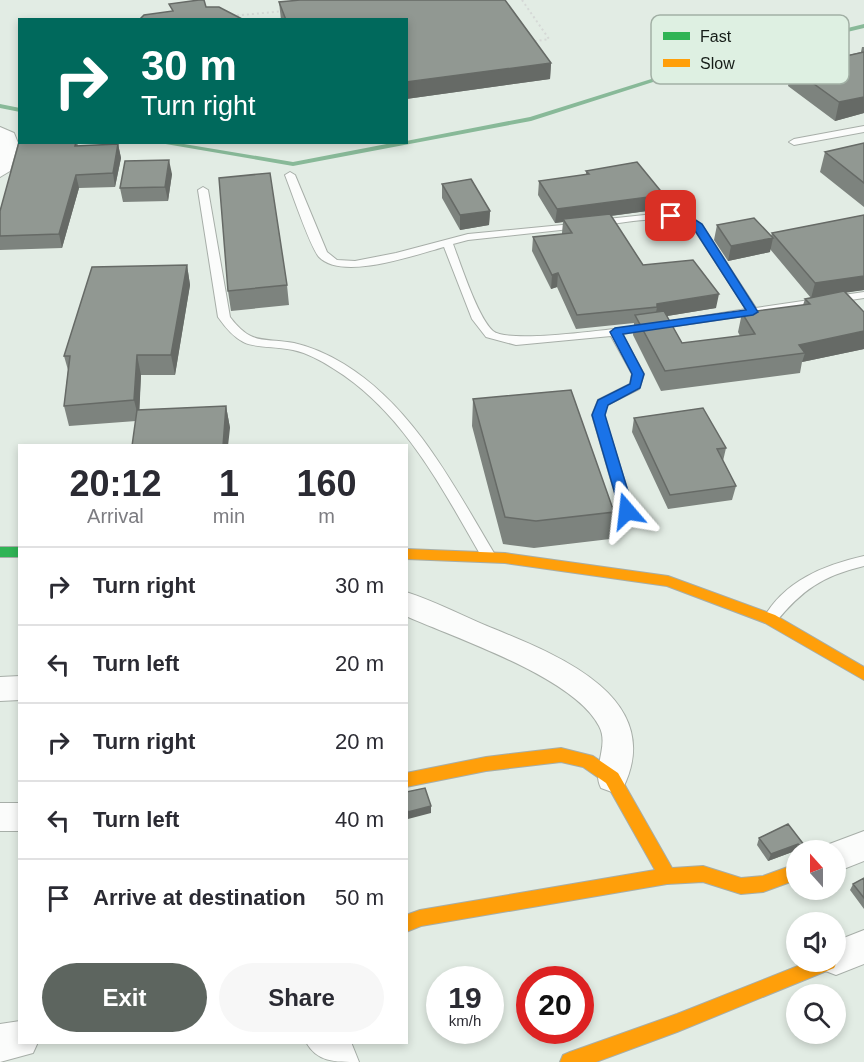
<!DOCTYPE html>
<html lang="en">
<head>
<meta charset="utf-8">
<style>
  body { margin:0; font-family:Helvetica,sans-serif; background:#f7f7f7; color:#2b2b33; height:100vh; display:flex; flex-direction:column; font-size:22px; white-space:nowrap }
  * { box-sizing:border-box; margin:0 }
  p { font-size:20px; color:#7c7c81 }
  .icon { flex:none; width:33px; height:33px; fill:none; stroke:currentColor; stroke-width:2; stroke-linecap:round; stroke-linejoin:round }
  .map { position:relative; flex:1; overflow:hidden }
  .side { position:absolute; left:18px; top:444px; width:390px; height:600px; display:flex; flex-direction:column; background:#fff; border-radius:0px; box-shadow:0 3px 9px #0003 }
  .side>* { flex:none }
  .guide { position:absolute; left:18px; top:18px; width:390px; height:126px; border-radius:0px; box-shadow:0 3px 9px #0003; background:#00695c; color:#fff; overflow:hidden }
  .needle { width:39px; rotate:339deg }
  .buttons { position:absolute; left:786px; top:840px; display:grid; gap:12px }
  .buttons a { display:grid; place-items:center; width:60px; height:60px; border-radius:50%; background:#fff; box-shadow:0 3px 9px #0003; font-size:30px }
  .speed { position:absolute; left:426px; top:966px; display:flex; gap:12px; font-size:30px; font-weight:700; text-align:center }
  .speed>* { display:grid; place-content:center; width:78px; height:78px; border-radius:50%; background:#fff; box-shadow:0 3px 9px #0003; line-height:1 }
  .speed small { font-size:15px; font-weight:400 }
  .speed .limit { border:9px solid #d22; background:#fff; color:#111 }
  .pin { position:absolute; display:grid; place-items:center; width:51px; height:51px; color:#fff; margin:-26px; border-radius:12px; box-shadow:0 3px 9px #0006 }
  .me { position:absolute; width:66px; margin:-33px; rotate:343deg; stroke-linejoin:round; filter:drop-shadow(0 0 4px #0008) }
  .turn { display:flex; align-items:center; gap:21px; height:126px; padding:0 24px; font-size:27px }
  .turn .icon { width:78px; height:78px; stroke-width:2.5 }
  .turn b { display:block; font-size:42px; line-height:51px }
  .eta { display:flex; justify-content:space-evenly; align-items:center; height:102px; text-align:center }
  .eta b { font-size:36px; font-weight:600; line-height:42px }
  .primary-button { display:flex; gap:12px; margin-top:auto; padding:12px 24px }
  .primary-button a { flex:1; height:69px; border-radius:36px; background:#5d655f; color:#fff; font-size:24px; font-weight:600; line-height:69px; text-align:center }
  .primary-button a+a { background:#f7f7f7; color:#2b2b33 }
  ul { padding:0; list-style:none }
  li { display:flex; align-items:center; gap:18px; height:78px; padding:0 24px; border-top:2px solid #e1e1e2 }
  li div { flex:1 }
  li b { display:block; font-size:22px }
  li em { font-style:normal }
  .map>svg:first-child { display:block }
</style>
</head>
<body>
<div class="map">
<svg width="864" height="1062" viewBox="0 0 864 1062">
  <rect width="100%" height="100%" fill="#e2ece4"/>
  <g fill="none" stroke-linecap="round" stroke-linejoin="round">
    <path fill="#88b998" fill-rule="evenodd" d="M864 24V28L700 67 531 121 293 166 154 142H172L293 162 397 142H406V141L530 117 696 65Z
      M0 104 20 108V112L0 108Z"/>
    <g stroke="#a7aea8" stroke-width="2">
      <path id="lane" d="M864 126V132L794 145 789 142 794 139Z
        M290 172 295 175 327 252 337 260 355 261 396 253 468 234 583 223 584 225 579 228 468 240 453 244C461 265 478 318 493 331 514 349 709 315 746 309L694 229C664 212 630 222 598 226L593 223 598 220 663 213 691 219 702 225 756 308 864 292V298L622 334 644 374 639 389 607 405 604 415 634 511 627 516 620 511 592 415 598 400 630 384 632 374 611 336 516 345 486 337 472 319 444 247C415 255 342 281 319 257 310 247 291 190 285 175Z
        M203 187 208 190 230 317C252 346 262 337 294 343 312 347 329 355 344 364 414 407 454 486 494 553L496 557 494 561H484C444 492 404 412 334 369 322 361 307 353 293 350 255 343 244 354 218 317L198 190Z
        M864 556V566C822 576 802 590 775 623H765L763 619C784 581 824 565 864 556Z"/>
    </g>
    <g stroke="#a7aea8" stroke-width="2">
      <path id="street" d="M0 127 14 133 18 143 10 171 0 177Z
        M406 592C434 601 461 615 487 626 553 653 668 696 623 788L612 792 601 788C591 769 610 746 599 726 574 677 457 639 406 616Z
        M20 676V700L0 701V677Z
        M0 803H20V831H0Z
        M864 831V861L836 872V850H822L824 846Z
        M864 930V964L836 975 823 970 820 962H836V941Z
        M20 1021V1042H38L33 1053 0 1062V1024Z
        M306 1042H351L359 1062C334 1062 317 1062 306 1042Z"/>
    </g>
    <g stroke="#a7aea8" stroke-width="2">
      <path id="fast" d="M0 547H20V557H0Z"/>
    </g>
    <g stroke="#a7aea8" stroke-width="2">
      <path id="slow" d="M406 549 505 553 668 576 775 615 864 667V680L765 623 667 586 505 563 406 559Z
        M561 748 593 756 618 773 672 868 703 866 741 878 763 876 796 864V880L763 892 741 894 703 882 667 884 421 926 406 932V915L420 910 655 870 606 783 583 767 561 762 486 771 406 787V773L486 757Z
        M836 959 837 962 834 968 677 1032 596 1062H560L563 1055 570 1052 677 1014 808 962H836Z"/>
    </g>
    <path stroke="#d5d8d6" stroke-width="2" stroke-dasharray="2 3" stroke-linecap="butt" d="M522 0 549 39 531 42
      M232 16 284 11"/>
    <use href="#lane" fill="#fbfcfb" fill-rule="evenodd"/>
    <use href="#street" fill="#fbfcfb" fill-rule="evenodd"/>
    <use href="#fast" fill="#30b455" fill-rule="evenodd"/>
    <use href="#slow" fill="#ff9f0a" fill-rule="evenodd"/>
  </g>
  <path fill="#7d837e" d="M300 0H505L551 63 550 79 406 99V20H281L279 2Z
    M862 47H864V113L835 121 788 86 792 68 861 52Z
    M20 142H77L78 146 118 144 121 158 115 187 79 188 62 248 0 250V211Z
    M864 143V207L820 172 825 152Z
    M586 171 662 209 611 216 643 265 716 308 667 316 682 343 740 336 738 332 742 313 803 305 805 299 811 298 770 249V252L728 261 714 240 717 225 771 236 772 233 864 215V290L846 292 864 312V349L802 362 800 373 661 391 633 335 634 323 576 329 557 287 551 289 532 251 533 237 562 234V233L563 222 555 223 538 195 539 181 586 175Z
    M172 174 168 201 123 202 120 188Z
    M442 184 490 211 489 225 460 230 442 198Z
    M187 265 190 285 175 375H141L139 410 226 406 230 428 136 421 69 426 64 406 68 370 64 356Z
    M287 285 289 305 231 311 228 291Z
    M473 399 614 512 610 539 534 548 503 544 472 426Z
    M634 418 726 448 723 461 736 486 732 500 668 509 632 432Z
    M788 824 808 850H796V852L795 851 768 861 757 845 759 838Z
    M864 878V909L850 890 853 884Z"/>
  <path fill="#666a66" d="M551 63 550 79 406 99V82Z
    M864 97V113L835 121 839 102Z
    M118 144 121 158 115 187 113 173Z
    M169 160 172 174 168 201 165 187Z
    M76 175 79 188 62 248 59 234Z
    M664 195 662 209 564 222 563 219V222L555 223 557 209Z
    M490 211 489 225 460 230V215Z
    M773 238 770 252 728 261 731 246Z
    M187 265 190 285 175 375 171 355Z
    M558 273 557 287 551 289 552 275Z
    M864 276V290L811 298 815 283Z
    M719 294 716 308 655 318 657 307V304Z
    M864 331V349L802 362 805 353 799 345Z
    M137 355 141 375 139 420 134 400Z
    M226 406 230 428 228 446H223Z
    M431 806V813L408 819V812Z
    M798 844 795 851 768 861 771 854Z"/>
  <path fill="#919892" stroke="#666a66" stroke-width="1.5" d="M199 0H204L206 7H219L244 20H139L144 15 173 11 169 4Z
    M300 0H505L551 63 406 82V20H286L279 2Z
    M864 52V97L839 102 792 68Z
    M19 142H76L75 146 118 144 113 173 76 175 59 234 0 236V211Z
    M864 143V183L825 152Z
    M169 160 165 187 120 188 125 161Z
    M637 162 664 195 557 209 539 181 589 174 586 171Z
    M270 173 287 285 228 291 219 178Z
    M471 179 490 211 460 215 442 184Z
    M610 214 643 265 693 260 719 294 657 304V307L577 315 558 273 552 275 533 237 572 233 563 219Z
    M864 215V276L815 283 772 233Z
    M754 218 773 238 731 246 717 225Z
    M187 265 171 355H137L134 400 64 406 70 356H64L92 267Z
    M844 291 864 312V331L799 345 805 353 665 371 635 315 664 311 682 343 755 334 742 313 810 304 805 299Z
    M571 390 614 512 536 521 505 517 473 399Z
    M226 406 223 446H132L137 410Z
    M703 408 726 448 717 449 736 486 670 495 634 418Z
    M425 788 431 806 408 812 406 806V792Z
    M788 824 808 850H801V846L798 844 771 854 759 838Z
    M864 878V898L853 884Z"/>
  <path fill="#1a73e8" stroke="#114b97" stroke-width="1.5" d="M671 213 691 217 702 224 758 312 753 315 623 334 644 374 640 388 608 405 605 415 634 511 627 515 620 511 592 415 598 400 630 384 632 374 610 332 615 328 746 310 694 229 685 221 667 218V214Z"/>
  <rect x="651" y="15" width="198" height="69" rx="9" fill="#def0e2" stroke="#a2b0a5" stroke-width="1.5"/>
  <rect x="663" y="32" width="27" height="8" fill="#30b455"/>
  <rect x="663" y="59" width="27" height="8" fill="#ff9f0a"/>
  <g font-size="16" fill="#151c17">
    <text x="700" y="42">Fast</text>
    <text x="700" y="69">Slow</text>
  </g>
</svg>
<div class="buttons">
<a><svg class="needle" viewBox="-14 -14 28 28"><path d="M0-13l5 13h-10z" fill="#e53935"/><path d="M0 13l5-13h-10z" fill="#7c7c81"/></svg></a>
<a><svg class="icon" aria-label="sound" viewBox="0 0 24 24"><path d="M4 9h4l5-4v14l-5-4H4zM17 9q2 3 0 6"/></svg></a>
<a><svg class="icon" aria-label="search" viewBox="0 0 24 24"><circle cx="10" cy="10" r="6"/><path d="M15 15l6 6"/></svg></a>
</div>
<div class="speed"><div>19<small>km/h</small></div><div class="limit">20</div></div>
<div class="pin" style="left:671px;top:216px;background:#d93025"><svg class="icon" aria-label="arrive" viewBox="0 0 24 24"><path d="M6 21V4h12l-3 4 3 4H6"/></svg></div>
<svg class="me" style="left:627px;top:511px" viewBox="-20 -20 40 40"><path d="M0-17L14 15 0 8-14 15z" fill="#1a73e8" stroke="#fff" stroke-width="4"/></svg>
<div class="guide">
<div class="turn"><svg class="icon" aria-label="right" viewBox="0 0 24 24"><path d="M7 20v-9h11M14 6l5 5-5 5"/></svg><div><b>30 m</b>Turn right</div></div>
</div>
<section class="side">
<div class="eta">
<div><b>20:12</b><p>Arrival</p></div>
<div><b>1</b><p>min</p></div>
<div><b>160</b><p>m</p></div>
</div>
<ul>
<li><svg class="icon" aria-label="right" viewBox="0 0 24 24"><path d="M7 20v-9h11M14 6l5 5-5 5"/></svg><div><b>Turn right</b></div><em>30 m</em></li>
<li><svg class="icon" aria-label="left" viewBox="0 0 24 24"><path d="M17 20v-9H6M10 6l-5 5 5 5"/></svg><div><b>Turn left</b></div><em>20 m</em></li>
<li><svg class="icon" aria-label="right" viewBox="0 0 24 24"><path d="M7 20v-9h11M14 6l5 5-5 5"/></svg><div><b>Turn right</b></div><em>20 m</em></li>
<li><svg class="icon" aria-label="left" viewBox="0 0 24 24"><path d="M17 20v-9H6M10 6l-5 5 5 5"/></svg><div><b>Turn left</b></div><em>40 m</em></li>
<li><svg class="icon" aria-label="arrive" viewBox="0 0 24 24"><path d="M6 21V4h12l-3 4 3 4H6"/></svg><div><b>Arrive at destination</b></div><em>50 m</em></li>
</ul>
<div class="primary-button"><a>Exit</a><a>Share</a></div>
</section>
</div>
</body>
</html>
